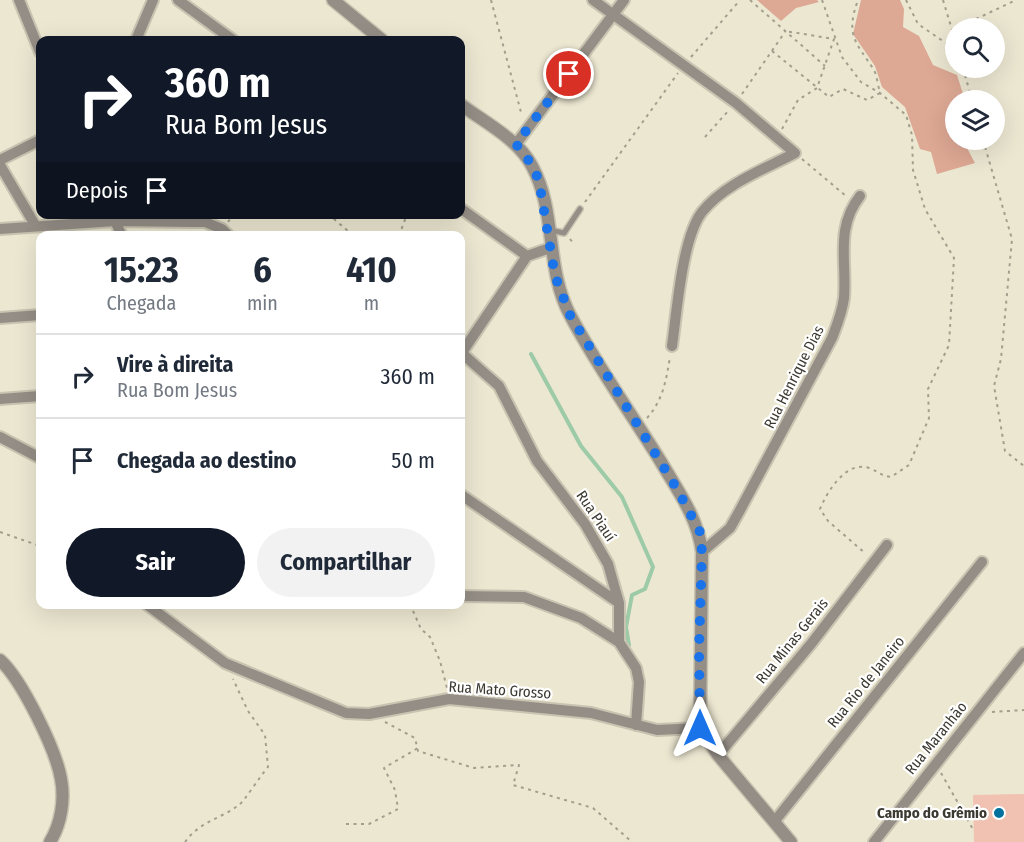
<!DOCTYPE html>
<html lang="pt">
<head>
<meta charset="utf-8">
<style>
  body { margin:0; font-family:"Fira Sans Condensed",sans-serif; background:#f2f2f3; color:#1f2937; height:100vh; display:flex; flex-direction:column; font-size:22px; white-space:nowrap }
  * { box-sizing:border-box; margin:0 }
  p { font-size:20px; color:#747a83 }
  .icon { flex:none; width:33px; height:33px; fill:none; stroke:currentColor; stroke-width:2; stroke-linecap:round; stroke-linejoin:round }
  .map { position:relative; flex:1; overflow:hidden }
  .sheet { position:absolute; left:36px; top:231px; width:429px; height:378px; display:flex; flex-direction:column; background:#fff; border-radius:12px; box-shadow:0 6px 24px #0002 }
  .sheet>* { flex:none }
  .top-card { position:absolute; left:36px; top:36px; width:429px; height:183px; border-radius:12px; box-shadow:0 6px 24px #0002; background:#111827; color:#fff; overflow:hidden }
  .buttons { position:absolute; left:945px; top:18px; display:grid; gap:12px }
  .buttons a { display:grid; place-items:center; width:60px; height:60px; border-radius:50%; background:#fff; box-shadow:0 6px 24px #0002; font-size:30px }
  .pin { position:absolute; display:grid; place-items:center; width:51px; height:51px; color:#fff; margin:-26px; border:3px solid #fff; border-radius:50%; box-shadow:0 2px 6px #0007 }
  .me { position:absolute; width:66px; margin:-33px; rotate:0deg; stroke-linejoin:round; filter:drop-shadow(0 0 4px #0008) }
  .turn { display:flex; align-items:center; gap:21px; height:126px; padding:0 30px; font-size:27px }
  .turn .icon { width:78px; height:78px; stroke-width:2.5 }
  .turn b { display:block; font-size:42px; line-height:51px }
  .then { display:flex; align-items:center; height:57px; padding:0 30px; background:#0003; gap:12px; font-size:22px }
  .eta { display:flex; justify-content:space-evenly; align-items:center; height:102px; text-align:center }
  .eta b { font-size:36px; font-weight:700; line-height:42px }
  .cta { display:flex; gap:12px; margin-top:auto; padding:12px 30px }
  .cta a { flex:1; height:69px; border-radius:36px; background:#111827; color:#fff; font-size:24px; font-weight:700; line-height:69px; text-align:center }
  .cta a+a { background:#f2f2f3; color:#1f2937 }
  ul { padding:0; list-style:none }
  li { display:flex; align-items:center; gap:18px; height:84px; padding:0 30px; border-top:2px solid #e0e1e3 }
  li div { flex:1 }
  li b { display:block; font-size:22px }
  li em { font-style:normal }
  .map>svg:first-child { display:block }
</style>
</head>
<body>
<div class="map">
<svg width="1024" height="842" viewBox="0 0 1024 842">
  <rect width="100%" height="100%" fill="#ece7d1"/>
  <path fill="#f1c2b1" d="M1024 794V842H974L973 795Z"/>
  <path fill="#dda894" d="M757 0H817L819 2 796 8 781 21Z
    M861 0H900L904 9 903 27 919 36 933 65 957 75 965 100H956V140H979L980 142 967 148 975 163 937 174 931 152 920 149 905 107 882 87 875 66 853 34Z"/>
  <g fill="none" stroke-linecap="round" stroke-linejoin="round">
    <path stroke="#9dcaa7" stroke-width="4" d="M531 354 581 446 622 497 653 567 645 589 632 595 626 627 629 645"/>
    <g stroke="#c9c4b1" stroke-width="8">
      <path id="service" d="M550 230 564 233 580 209"/>
    </g>
    <g stroke="#c9c4b1" stroke-width="14">
      <path id="minor" d="M19 0 40 52
        M178 0 233 40
        M593 0 736 103 795 153C765 169 724 184 702 212 682 238 677 311 672 346
        M136 40 153 0
        M516 144 624 0
        M0 160 40 140
        M0 165 35 225
        M460 208 527 256 550 248
        M115 221 122 236
        M0 229 115 221 192 222H205L222 229 229 236
        M527 256 463 351 465 356 499 386 537 461 585 524 608 564 619 603V642L636 668 639 682 636 725
        M0 318 40 315
        M0 399 40 396
        M0 437 40 458
        M460 494 619 603
        M702 552 730 528 739 512 832 338C837 325 842 313 844 298 847 261 835 228 860 196
        M460 596 524 597 581 618 619 642
        M146 604 225 663 346 713 369 714 449 699 591 713 657 730 700 728
        M718 755 811 644 887 545
        M774 822 982 562
        M874 842 1024 653"/>
    </g>
    <g stroke="#c9c4b1" stroke-width="15">
      <path id="tertiary" d="M333 0 382 40
        M460 104C484 122 518 139 532 166 557 212 545 268 570 315 597 366 631 413 661 462 678 491 698 518 702 552L700 728 718 755 791 842
        M0 660C22 680 56 750 61 779 65 800 61 824 50 842"/>
    </g>
    <path stroke="#a29f8e" stroke-width="2" stroke-dasharray="3 4.5" stroke-linecap="butt" d="M491 0 522 116
      M750 0 825 66
      M822 0 842 57 861 82 880 93 906 115 912 135 913 170 925 209 954 258 949 345 928 389 929 418 909 465 891 477C882 476 877 471 869 468 846 460 827 492 820 509L828 521 866 554
      M906 0 918 24 956 50
      M943 0 956 43
      M976 19 1016 0
      M772 51 829 97 843 89 867 100 880 93C878 86 877 76 874 70 856 42 845 36 858 0
      M691 57 740 0
      M963 68 972 100
      M742 94 785 32
      M782 129 798 100 817 88 834 39 785 31
      M705 137 729 110
      M983 140 1012 239 1001 359 994 386 1005 451 1024 466
      M802 159 846 196
      M585 202 678 73
      M328 214 354 236
      M228 222 234 214
      M399 236 407 214
      M570 239 574 244
      M647 418C663 400 666 381 670 357
      M0 532 40 546
      M410 604 421 629 430 637 440 661 447 688
      M992 712 1024 710
      M385 722 415 738 418 751 474 768 519 765 513 785 593 808 632 842
      M941 773 974 831
      M346 824H369L398 809 395 790 384 768 418 748
      M185 842C199 822 220 819 239 805 246 799 260 776 268 767L265 735 248 711 233 679"/>
    <use href="#service" stroke="#948e86" stroke-width="5"/>
    <use href="#minor" stroke="#948e86" stroke-width="10"/>
    <use href="#tertiary" stroke="#948e86" stroke-width="12"/>
  </g>
  <g fill="none" stroke-linecap="round" stroke-linejoin="round">
    <path stroke="#1a73e8" stroke-width="10" stroke-dasharray="0 18" d="M569 74 516 144 532 165 539 181 555 276 570 315 677 489 700 532 702 552 699 650 700 728"/>
  </g>
  <circle fill="#03719d" stroke="#fff" stroke-width="2" cx="999" cy="813" r="6"/>
  <g text-anchor="middle" dominant-baseline="central" stroke-width="4.5" stroke-linejoin="round" paint-order="stroke">
    <g font-size="15" fill="#3b3930" stroke="#fff">
      <text transform="translate(794 377) rotate(-63)">Rua Henrique Dias</text>
      <text transform="translate(596 516) rotate(56)">Rua Piauí</text>
      <text transform="translate(792 641) rotate(-51)">Rua Minas Gerais</text>
      <text transform="translate(866 682) rotate(-51)">Rua Rio de Janeiro</text>
      <text transform="translate(500 690) rotate(4)">Rua Mato Grosso</text>
      <text transform="translate(936 738) rotate(-51)">Rua Maranhão</text>
    </g>
    <g font-size="15" font-weight="bold" fill="#3b3930" stroke="#fff" text-anchor="end">
      <text x="987" y="813">Campo do Grêmio</text>
    </g>
  </g>
</svg>
<div class="buttons">
<a><svg class="icon" aria-label="search" viewBox="0 0 24 24"><circle cx="10" cy="10" r="6"/><path d="M15 15l6 6"/></svg></a>
<a><svg class="icon" aria-label="layers" viewBox="0 0 24 24"><path d="M12 4l9 5-9 5-9-5zM3 14l9 5 9-5"/></svg></a>
</div>
<div class="pin" style="left:569px;top:74px;background:#d93025"><svg class="icon" aria-label="arrive" viewBox="0 0 24 24"><path d="M6 21V4h12l-3 4 3 4H6"/></svg></div>
<svg class="me" style="left:700px;top:728px" viewBox="-20 -20 40 40"><path d="M0-17L14 15 0 8-14 15z" fill="#1a73e8" stroke="#fff" stroke-width="4"/></svg>
<div class="top-card">
<div class="turn"><svg class="icon" aria-label="right" viewBox="0 0 24 24"><path d="M7 20v-9h11M14 6l5 5-5 5"/></svg><div><b>360 m</b>Rua Bom Jesus</div></div>
<div class="then">Depois<svg class="icon" aria-label="arrive" viewBox="0 0 24 24"><path d="M6 21V4h12l-3 4 3 4H6"/></svg></div>
</div>
<section class="sheet">
<div class="eta">
<div><b>15:23</b><p>Chegada</p></div>
<div><b>6</b><p>min</p></div>
<div><b>410</b><p>m</p></div>
</div>
<ul>
<li><svg class="icon" aria-label="right" viewBox="0 0 24 24"><path d="M7 20v-9h11M14 6l5 5-5 5"/></svg><div><b>Vire à direita</b><p>Rua Bom Jesus</p></div><em>360 m</em></li>
<li><svg class="icon" aria-label="arrive" viewBox="0 0 24 24"><path d="M6 21V4h12l-3 4 3 4H6"/></svg><div><b>Chegada ao destino</b></div><em>50 m</em></li>
</ul>
<div class="cta"><a>Sair</a><a>Compartilhar</a></div>
</section>
</div>
</body>
</html>
